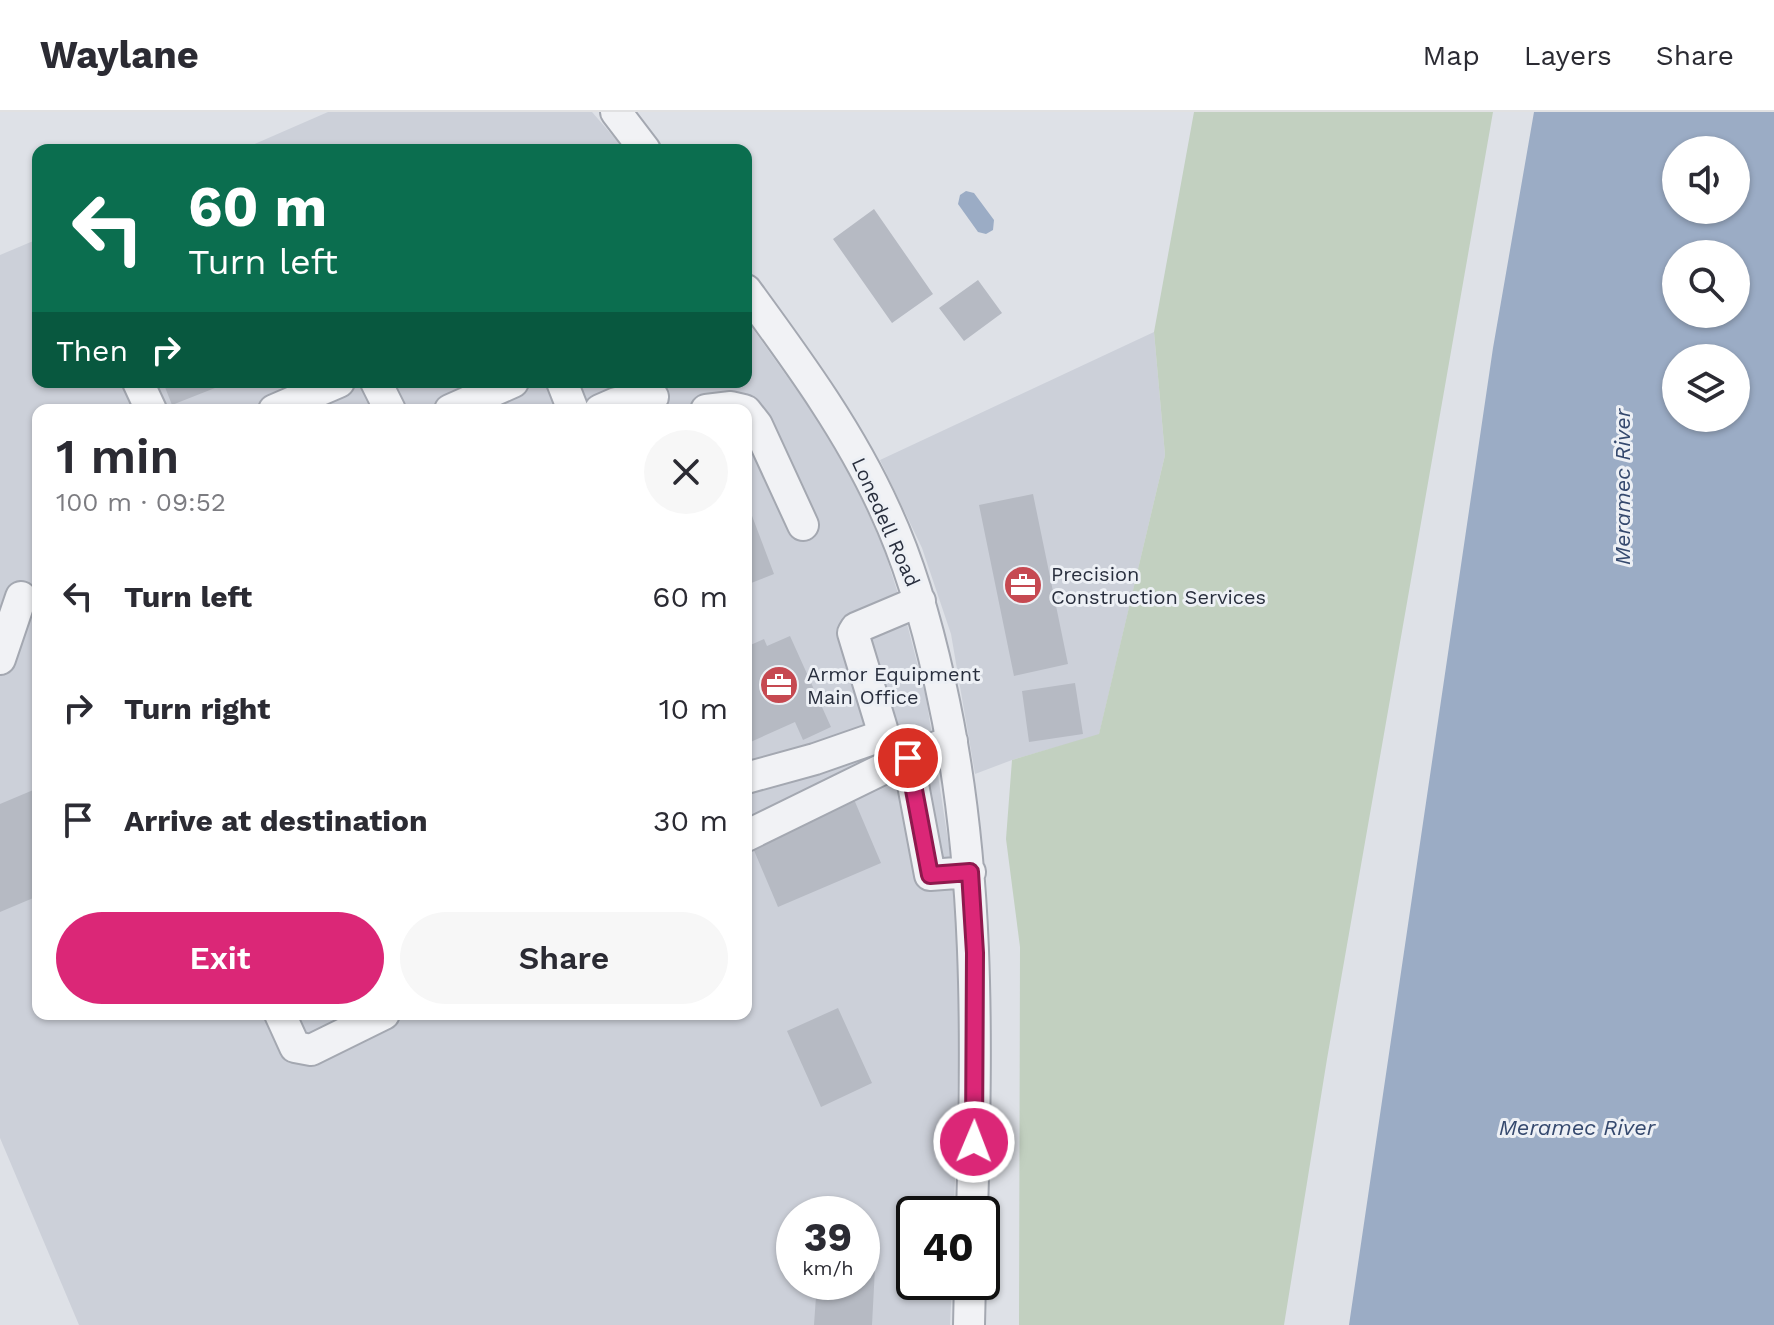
<!DOCTYPE html>
<html lang="en">
<head>
<meta charset="utf-8">
<style>
  body { margin:0; font-family:"Work Sans",sans-serif; background:#f7f7f7; color:#2b2b33; height:100vh; display:flex; flex-direction:column; font-size:30px; white-space:nowrap }
  * { box-sizing:border-box; margin:0 }
  p { font-size:26px; color:#7c7c81 }
  .icon { flex:none; width:44px; height:44px; fill:none; stroke:currentColor; stroke-width:2; stroke-linecap:round; stroke-linejoin:round }
  .map { position:relative; flex:1; overflow:hidden }
  .side { position:absolute; left:32px; top:292px; width:720px; height:616px; display:flex; flex-direction:column; background:#fff; border-radius:16px; box-shadow:0 2px 6px #0004 }
  .side>* { flex:none }
  .banner { position:absolute; left:32px; top:32px; width:720px; height:244px; border-radius:16px; box-shadow:0 2px 6px #0004; background:#0b6e4f; color:#fff; overflow:hidden }
  .tools { position:absolute; left:1662px; top:24px; display:grid; gap:16px }
  .tools a { display:grid; place-items:center; width:88px; height:88px; border-radius:50%; background:#fff; box-shadow:0 2px 6px #0004; font-size:40px }
  .speed { position:absolute; left:776px; top:1084px; display:flex; gap:16px; font-size:40px; font-weight:700; text-align:center }
  .speed>* { display:grid; place-content:center; width:104px; height:104px; border-radius:50%; background:#fff; box-shadow:0 2px 6px #0004; line-height:1 }
  .speed small { font-size:20px; font-weight:400 }
  .speed .limit { border:4px solid #111; border-radius:12px; background:#fff; color:#111 }
  .pin { position:absolute; display:grid; place-items:center; width:68px; height:68px; color:#fff; margin:-34px; border:4px solid #fff; border-radius:50%; box-shadow:0 2px 8px #0007 }
  .me { position:absolute; width:88px; margin:-44px; rotate:1deg; stroke-linejoin:round; filter:drop-shadow(0 0 6px #0008) }
  .turn { display:flex; align-items:center; gap:28px; height:168px; padding:0 24px; font-size:36px }
  .turn .icon { width:104px; height:104px; stroke-width:2.5 }
  .turn b { display:block; font-size:56px; line-height:68px }
  .then { display:flex; align-items:center; height:76px; padding:0 24px; background:#0003; gap:16px; font-size:30px }
  .round { display:grid; place-items:center; flex:none; width:84px; height:84px; border-radius:42px; background:#f7f7f7 }
  .head { display:flex; align-items:center; justify-content:space-between; height:136px; padding:0 24px }
  h1 { font-size:48px; font-weight:600; line-height:60px }
  .primary-button { display:flex; gap:16px; margin-top:auto; padding:16px 24px }
  .primary-button a { flex:1; height:92px; border-radius:48px; background:#db2777; color:#fff; font-size:32px; font-weight:600; line-height:92px; text-align:center }
  .primary-button a+a { background:#f7f7f7; color:#2b2b33 }
  ul { padding:0; list-style:none }
  li { display:flex; align-items:center; gap:24px; height:112px; padding:0 24px }
  li div { flex:1 }
  li b { display:block; font-size:30px }
  li em { font-style:normal }
  header { display:flex; align-items:center; gap:48px; box-sizing:border-box; height:112px; padding:0 40px; background:#fff; border-bottom:2px solid #e1e1e2 }
  header strong { font-size:38px }
  nav { display:flex; gap:44px; margin-inline-start:auto; font-size:28px }
  .map>svg:first-child { display:block }
</style>
</head>
<body>
<header>
<strong>Waylane</strong>
<nav><a>Map</a><a>Layers</a><a>Share</a></nav>
</header>
<div class="map">
<svg width="1774" height="1213" viewBox="0 0 1774 1213">
  <rect width="100%" height="100%" fill="#dee1e7"/>
  <path fill="#ccd0d9" fill-rule="evenodd" d="M328 0H592L625 38H241Z
    M38 127V270H746V207L813 301 852 367 883 434 905 504 926 585 955 774 959 925 954 1102H914V1170H952L950 1213H79L0 1026V143ZM38 298H746V902H38ZM794 1102H862V1170H794Z
    M1154 220 1165 343 1099 623 1012 648 975 662 951 522 922 436 880 348Z"/>
  <path fill="#c2d0c0" d="M1194 0H1493L1327 947 1284 1213H1019L1020 835 1006 727 1012 648 1099 622 1165 343 1154 220Z"/>
  <path fill="#9bacc5" fill-rule="evenodd" d="M1534 0H1774V1213H1349L1493 236ZM1676 38H1736V98H1676ZM1676 142H1736V202H1676ZM1676 246H1736V306H1676Z
    M966 79 974 81 994 108 993 118 986 122 978 120 958 92 960 83Z"/>
  <path fill="#b6bac3" d="M874 97 933 182 892 211 833 127Z
    M978 168 1002 201 964 229 939 196Z
    M163 270H230L172 293Z
    M1033 382 1068 552 1014 564 979 393Z
    M746 388 774 462 746 473Z
    M790 524 831 615 803 628 795 610 746 632V535L764 527 767 534Z
    M1075 571 1083 622 1029 630 1022 579Z
    M38 676V784L0 800V692Z
    M853 685 881 751 778 795 750 729Z
    M838 896 872 971 821 995 787 919Z
    M862 1136 876 1137 872 1213H814L817 1170H862Z"/>
  <g fill="none" stroke-linecap="round" stroke-linejoin="round">
    <g stroke="#a4a8b1" stroke-width="34">
      <path id="minor" d="M616 0 645 38
        M746 178C797 248 849 318 885 398 911 453 927 512 940 571 980 748 977 922 972 1102
        M138 270 151 298
        M376 270 390 298
        M562 270 573 298
        M274 298 339 270
        M450 298 513 270
        M600 298 616 291 653 285
        M706 298 731 295 744 298
        M746 299 757 313 803 413
        M0 547 21 485
        M884 623 853 521 856 516 920 489
        M908 646 930 763 970 760
        M746 666 815 647 884 623 891 642
        M746 724 895 651 952 629
        M280 902 295 935 311 938 384 902
        M969 1213 970 1170"/>
    </g>
    <use href="#minor" stroke="#f1f2f5" stroke-width="30"/>
  </g>
  <g fill="none" stroke-linecap="round" stroke-linejoin="round">
    <g stroke="#8e194d" stroke-width="20">
      <path id="route" d="M908 646 930 763 970 760 975 841 974 1030"/>
    </g>
    <use href="#route" stroke="#db2777" stroke-width="14"/>
  </g>
  <defs>
    <g id="office-disc" transform="scale(2)"><circle r="9.5" fill="#c64951" stroke="#edf0f5"/><path d="M-6-3h4V-5.5h4V-3h4V5H-6ZM-1-4.5V-3h2v-1.5ZM-6 0V1H6V0Z" fill="#fff"/></g>
  </defs>
  <g fill-rule="evenodd">
    <use href="#office-disc" x="1023" y="473"/>
    <use href="#office-disc" x="779" y="573"/>
  </g>
  <g text-anchor="middle" dominant-baseline="central" stroke-width="6" stroke-linejoin="round" paint-order="stroke">
    <g font-size="20" fill="#282e3d" stroke="#edf0f5">
      <text transform="translate(886 410) rotate(66)">Lonedell Road</text>
    </g>
    <g font-size="20" fill="#282e3d" stroke="#edf0f5" text-anchor="start">
      <text x="1051" y="462">Precision<tspan x="1051" dy="23">Construction Services</tspan></text>
      <text x="807" y="562">Armor Equipment<tspan x="807" dy="23">Main Office</tspan></text>
    </g>
    <g font-size="22" font-style="italic" fill="#35496e" stroke="#edf0f5">
      <text transform="translate(1622 375) rotate(-90)">Meramec River</text>
      <text x="1577" y="1015">Meramec River</text>
    </g>
  </g>
</svg>
<div class="tools">
<a><svg class="icon" aria-label="sound" viewBox="0 0 24 24"><path d="M4 9h4l5-4v14l-5-4H4zM17 9q2 3 0 6"/></svg></a>
<a><svg class="icon" aria-label="search" viewBox="0 0 24 24"><circle cx="10" cy="10" r="6"/><path d="M15 15l6 6"/></svg></a>
<a><svg class="icon" aria-label="layers" viewBox="0 0 24 24"><path d="M12 4l9 5-9 5-9-5zM3 14l9 5 9-5"/></svg></a>
</div>
<div class="speed"><div>39<small>km/h</small></div><div class="limit">40</div></div>
<div class="pin" style="left:908px;top:646px;background:#d93025"><svg class="icon" aria-label="arrive" viewBox="0 0 24 24"><path d="M6 21V4h12l-3 4 3 4H6"/></svg></div>
<svg class="me" style="left:974px;top:1030px" viewBox="-20 -20 40 40"><circle r="17" fill="#db2777" stroke="#fff" stroke-width="3"/><path d="M0-11L8 9 0 5-8 9z" fill="#fff"/></svg>
<div class="banner">
<div class="turn"><svg class="icon" aria-label="left" viewBox="0 0 24 24"><path d="M17 20v-9H6M10 6l-5 5 5 5"/></svg><div><b>60 m</b>Turn left</div></div>
<div class="then">Then<svg class="icon" aria-label="right" viewBox="0 0 24 24"><path d="M7 20v-9h11M14 6l5 5-5 5"/></svg></div>
</div>
<section class="side">
<div class="head"><div><h1>1 min</h1><p>100 m · 09:52</p></div><a class="round"><svg class="icon" aria-label="close" viewBox="0 0 24 24"><path d="M6 6l12 12M18 6L6 18"/></svg></a></div>
<ul>
<li><svg class="icon" aria-label="left" viewBox="0 0 24 24"><path d="M17 20v-9H6M10 6l-5 5 5 5"/></svg><div><b>Turn left</b></div><em>60 m</em></li>
<li><svg class="icon" aria-label="right" viewBox="0 0 24 24"><path d="M7 20v-9h11M14 6l5 5-5 5"/></svg><div><b>Turn right</b></div><em>10 m</em></li>
<li><svg class="icon" aria-label="arrive" viewBox="0 0 24 24"><path d="M6 21V4h12l-3 4 3 4H6"/></svg><div><b>Arrive at destination</b></div><em>30 m</em></li>
</ul>
<div class="primary-button"><a>Exit</a><a>Share</a></div>
</section>
</div>
</body>
</html>
